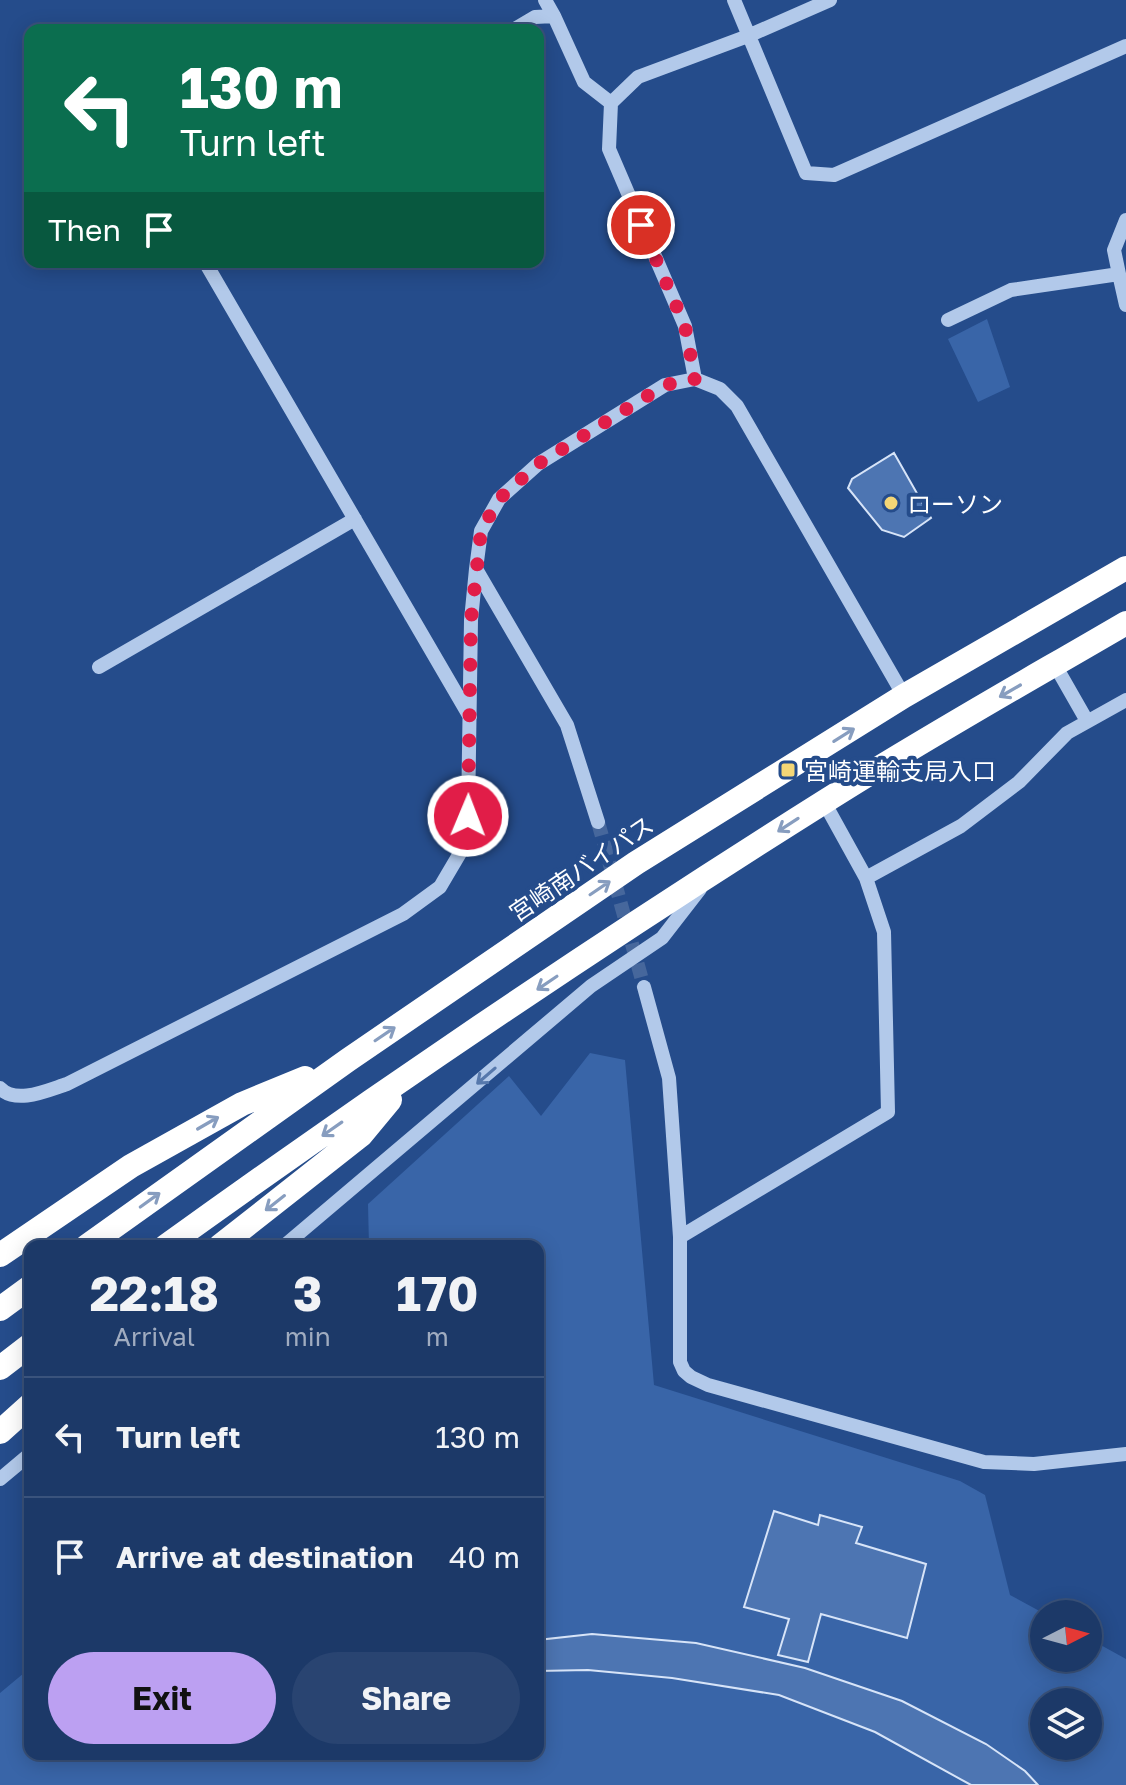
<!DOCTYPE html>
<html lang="en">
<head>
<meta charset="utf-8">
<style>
  body { margin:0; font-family:"Golos Text","Noto Sans JP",sans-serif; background:#294471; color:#f1f3f6; height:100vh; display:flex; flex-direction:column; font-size:30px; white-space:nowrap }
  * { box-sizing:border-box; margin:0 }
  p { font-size:26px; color:#a0acc0 }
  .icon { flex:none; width:44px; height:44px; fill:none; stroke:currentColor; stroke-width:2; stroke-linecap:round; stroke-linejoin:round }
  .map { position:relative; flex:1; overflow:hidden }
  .drawer { position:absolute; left:24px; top:1240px; width:520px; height:520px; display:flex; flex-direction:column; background:#1c3968; border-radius:16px; box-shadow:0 4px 20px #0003,0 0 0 2px #3a537c }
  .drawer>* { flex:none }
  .hud { position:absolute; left:24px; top:24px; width:520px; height:244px; border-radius:16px; box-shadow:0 4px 20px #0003,0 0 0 2px #3a537c; background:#0b6e4f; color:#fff; overflow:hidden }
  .needle { width:52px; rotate:84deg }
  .controls { position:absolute; left:1030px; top:1600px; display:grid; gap:16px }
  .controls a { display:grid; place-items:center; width:72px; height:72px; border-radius:50%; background:#1c3968; box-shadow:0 4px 20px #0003,0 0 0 2px #3a537c; font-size:40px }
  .pin { position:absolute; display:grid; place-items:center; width:68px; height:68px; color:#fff; margin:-34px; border:4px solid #fff; border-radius:50%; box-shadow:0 2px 8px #0007 }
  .me { position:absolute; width:88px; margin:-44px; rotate:1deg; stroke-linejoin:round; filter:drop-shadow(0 0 6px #0008) }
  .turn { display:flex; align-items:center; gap:28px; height:168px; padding:0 24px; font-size:36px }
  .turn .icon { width:104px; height:104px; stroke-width:2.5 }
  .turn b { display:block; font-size:56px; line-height:68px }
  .then { display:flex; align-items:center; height:76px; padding:0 24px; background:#0003; gap:16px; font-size:30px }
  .eta { display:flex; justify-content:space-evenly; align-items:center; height:136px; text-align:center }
  .eta b { font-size:48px; font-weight:700; line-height:56px }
  .action { display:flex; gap:16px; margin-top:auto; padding:16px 24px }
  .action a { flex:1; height:92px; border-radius:48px; background:#bca0f2; color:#111; font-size:32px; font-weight:700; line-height:92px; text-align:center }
  .action a+a { background:#294471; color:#f1f3f6 }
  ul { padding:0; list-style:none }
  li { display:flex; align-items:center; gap:24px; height:120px; padding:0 24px; border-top:2px solid #3a537c }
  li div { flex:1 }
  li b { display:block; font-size:30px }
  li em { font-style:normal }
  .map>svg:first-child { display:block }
</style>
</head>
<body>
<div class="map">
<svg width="1126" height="1785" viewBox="0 0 1126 1785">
  <rect width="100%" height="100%" fill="#254c8b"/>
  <path fill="#3965a8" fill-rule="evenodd" d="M987 319 1010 387 978 402 948 339Z
    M590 1053 625 1060 654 1385 960 1481 985 1495 1010 1595 1045 1614 1044 1658H1088V1638L1126 1659V1785H0V1693L30 1668V1754H538V1246H369L368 1204 509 1076 541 1116ZM1044 1702H1088V1746H1044Z"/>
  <path fill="#4d75b2" stroke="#d7e4f8" stroke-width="2" d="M894 453 931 518 904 537 882 530 848 488 852 479Z
    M774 1511 818 1525 820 1515 862 1527 856 1543 926 1564 907 1638 821 1614 808 1662 778 1655 789 1619 744 1607Z
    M592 1634 696 1643 805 1668 902 1701 986 1744 1025 1771 1038 1785H971L875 1732 779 1695 672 1678 588 1670 538 1671V1640Z"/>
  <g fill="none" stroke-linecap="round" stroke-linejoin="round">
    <path stroke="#46679c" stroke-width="14" stroke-dasharray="14 7" stroke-linecap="butt" d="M598 822 644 987"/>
    <path stroke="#b2c9ea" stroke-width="14" d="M545 0 554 16
      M734 0 806 173 834 175 1126 46
      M513 30 535 17 554 16 584 82 611 103
      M205 262 470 717
      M1119 274 1114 250 1126 220
      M948 320 1011 290 1119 274 1126 305
      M695 379 685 326 609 149 611 103 638 77 748 36 830 0
      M476 569 567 725 598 822
      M1055 665 1087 721
      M99 667 355 519
      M866 878 961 826 1019 782 1067 733 1126 700
      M644 987 669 1078 680 1237V1362L684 1371 691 1377 708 1385 984 1462 1034 1464 1126 1454
      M0 1088C16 1105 48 1090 67 1084L403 914 440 887 463 848 468 816 471 620 476 569 481 531 499 499 538 464 665 385 695 379 720 389 737 406 904 696
      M680 1237 888 1112 884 932 866 878 824 802
      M284 1246 591 986 662 938 700 889
      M0 1479 30 1454"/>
    <path stroke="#fff" stroke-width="24" d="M87 1246 348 1060 636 863 904 696 1126 568
      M166 1246C381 1091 600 943 824 802 923 739 1025 682 1126 623
      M220 1246 361 1135 390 1100
      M0 1255 131 1166 242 1104 305 1078
      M0 1309 30 1287
      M0 1368 30 1345
      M0 1432 30 1405"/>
  </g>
  <defs><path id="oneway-shaft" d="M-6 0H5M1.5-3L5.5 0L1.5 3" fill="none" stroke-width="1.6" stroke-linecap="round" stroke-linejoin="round" transform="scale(2)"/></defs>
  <g stroke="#879dbf">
    <use href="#oneway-shaft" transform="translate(1010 691) rotate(150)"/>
    <use href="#oneway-shaft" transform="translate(844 735) rotate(-32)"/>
    <use href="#oneway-shaft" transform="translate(788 825) rotate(147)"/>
    <use href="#oneway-shaft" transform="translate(600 888) rotate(-34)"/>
    <use href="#oneway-shaft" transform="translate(547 983) rotate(146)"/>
    <use href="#oneway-shaft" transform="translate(385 1034) rotate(-34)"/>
    <use href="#oneway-shaft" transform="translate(208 1123) rotate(-30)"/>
    <use href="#oneway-shaft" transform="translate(332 1129) rotate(145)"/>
    <use href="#oneway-shaft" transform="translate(150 1200) rotate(-36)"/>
    <use href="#oneway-shaft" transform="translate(275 1203) rotate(142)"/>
  </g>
  <use stroke="#5678ac" href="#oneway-shaft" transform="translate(486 1076) rotate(139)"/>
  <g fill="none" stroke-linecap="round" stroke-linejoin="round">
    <path stroke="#e11d48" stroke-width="14" stroke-dasharray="0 25.2" d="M468 816 471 620 481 531 499 499 538 464 665 385 695 379 685 326 641 225"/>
  </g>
  <g fill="#f4d676" stroke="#254c8b" stroke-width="3">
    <circle cx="891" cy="503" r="8"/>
    <rect x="780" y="762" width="16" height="16" rx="4"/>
  </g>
  <g text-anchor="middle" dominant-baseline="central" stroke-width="8" stroke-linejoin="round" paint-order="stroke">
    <g font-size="24" fill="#fff" stroke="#254c8b" text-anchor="start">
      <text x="907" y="503">ローソン</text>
      <text x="804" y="770">宮崎運輸支局入口</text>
    </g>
    <g font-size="24" fill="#fff" stroke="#254c8b">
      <text transform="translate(581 868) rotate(-34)">宮崎南バイパス</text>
    </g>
  </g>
</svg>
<div class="controls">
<a><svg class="needle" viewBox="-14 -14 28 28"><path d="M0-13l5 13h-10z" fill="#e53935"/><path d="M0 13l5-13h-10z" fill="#a0acc0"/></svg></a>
<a><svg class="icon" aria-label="layers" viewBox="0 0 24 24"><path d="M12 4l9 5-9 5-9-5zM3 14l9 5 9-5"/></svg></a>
</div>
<div class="pin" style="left:641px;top:225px;background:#d93025"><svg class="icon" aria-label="arrive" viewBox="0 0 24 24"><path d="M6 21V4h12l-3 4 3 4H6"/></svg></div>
<svg class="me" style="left:468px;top:816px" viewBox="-20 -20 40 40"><circle r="17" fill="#e11d48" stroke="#fff" stroke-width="3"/><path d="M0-11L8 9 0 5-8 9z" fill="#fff"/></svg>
<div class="hud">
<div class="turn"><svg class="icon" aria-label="left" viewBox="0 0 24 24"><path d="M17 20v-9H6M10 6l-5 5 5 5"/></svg><div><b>130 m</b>Turn left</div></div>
<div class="then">Then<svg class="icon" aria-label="arrive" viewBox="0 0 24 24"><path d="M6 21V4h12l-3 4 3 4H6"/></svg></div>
</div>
<section class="drawer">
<div class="eta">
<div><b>22:18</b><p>Arrival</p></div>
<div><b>3</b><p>min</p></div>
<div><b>170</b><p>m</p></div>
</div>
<ul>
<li><svg class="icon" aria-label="left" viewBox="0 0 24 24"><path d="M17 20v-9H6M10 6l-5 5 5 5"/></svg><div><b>Turn left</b></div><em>130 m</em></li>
<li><svg class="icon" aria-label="arrive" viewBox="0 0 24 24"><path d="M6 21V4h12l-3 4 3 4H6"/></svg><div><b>Arrive at destination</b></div><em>40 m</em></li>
</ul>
<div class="action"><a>Exit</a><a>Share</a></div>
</section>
</div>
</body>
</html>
